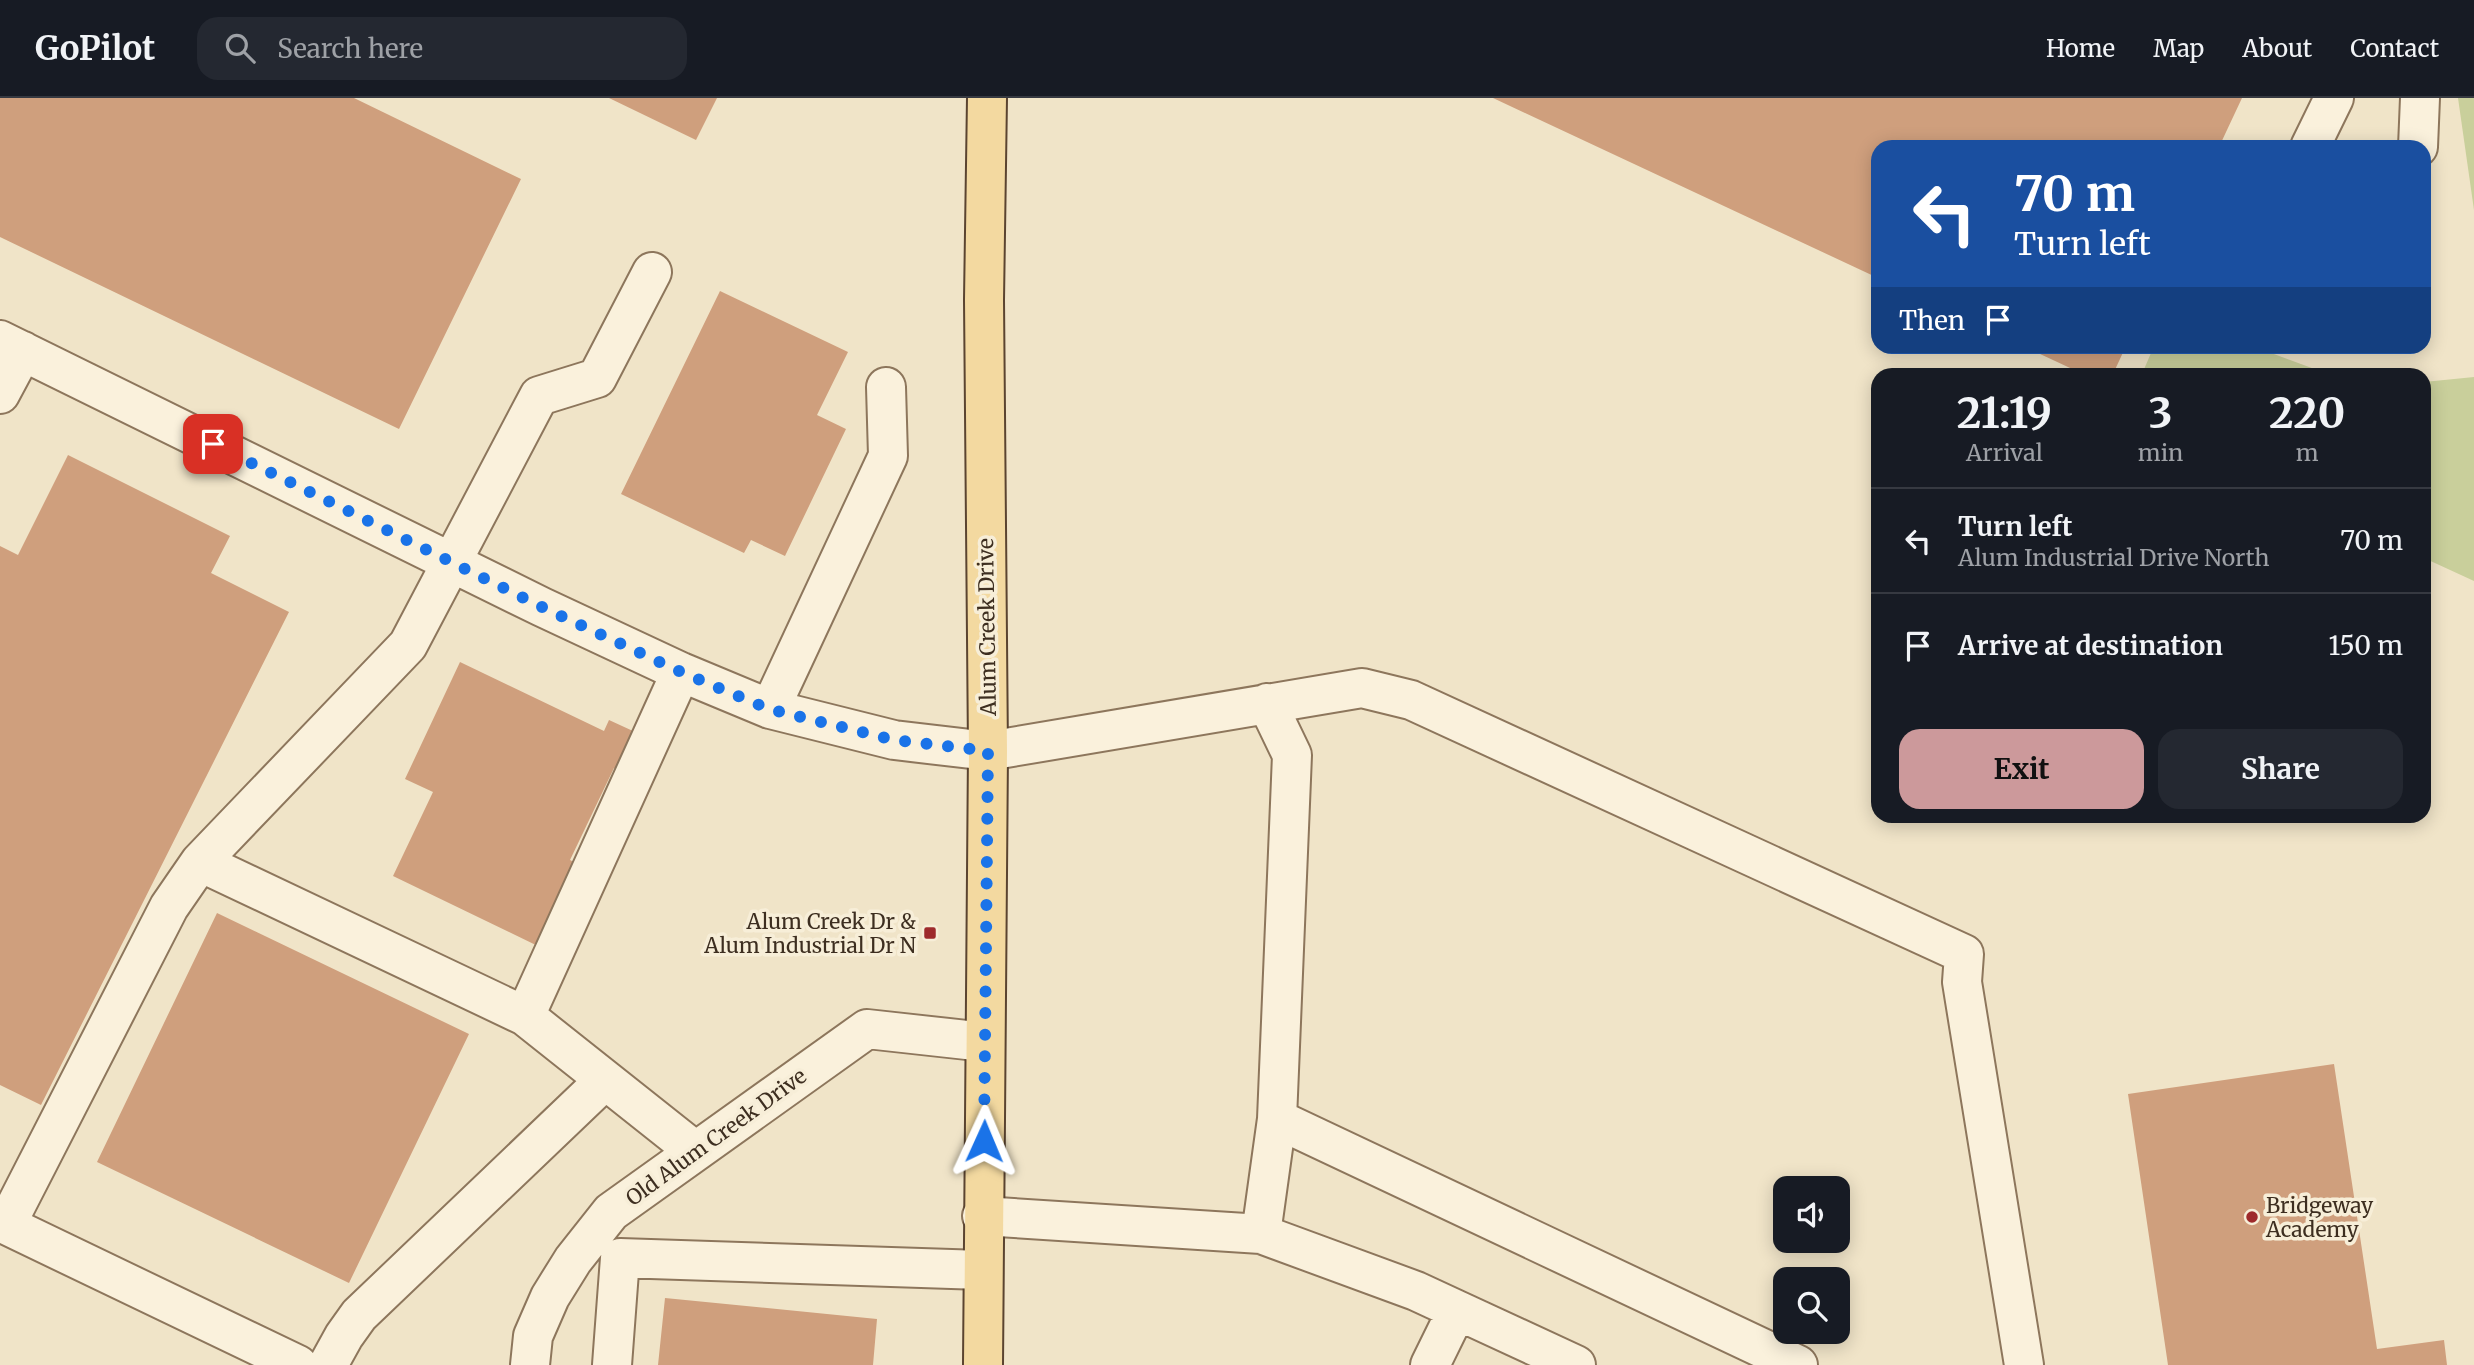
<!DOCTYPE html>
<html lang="en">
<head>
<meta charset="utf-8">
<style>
  body { margin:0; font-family:Merriweather,serif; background:#242831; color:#f1f3f6; height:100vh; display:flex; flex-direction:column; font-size:26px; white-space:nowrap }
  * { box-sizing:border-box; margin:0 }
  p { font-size:23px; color:#9ea1a6 }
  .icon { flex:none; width:38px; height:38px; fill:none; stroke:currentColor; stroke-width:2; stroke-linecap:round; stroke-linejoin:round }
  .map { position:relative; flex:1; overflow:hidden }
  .details { position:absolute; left:1871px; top:270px; width:560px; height:455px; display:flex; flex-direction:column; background:#171b24; border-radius:21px; box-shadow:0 4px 18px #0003 }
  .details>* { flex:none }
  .guide { position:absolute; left:1871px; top:42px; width:560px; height:214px; border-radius:21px; box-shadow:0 4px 18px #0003; background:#1a4fa0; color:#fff; overflow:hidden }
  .tools { position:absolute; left:1773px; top:1078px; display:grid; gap:14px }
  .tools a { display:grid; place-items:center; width:77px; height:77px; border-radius:14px; background:#171b24; box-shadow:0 4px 18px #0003; font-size:35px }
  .pin { position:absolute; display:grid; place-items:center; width:60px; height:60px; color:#fff; margin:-30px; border-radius:14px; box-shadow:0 4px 10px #0006 }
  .me { position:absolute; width:77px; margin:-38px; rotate:1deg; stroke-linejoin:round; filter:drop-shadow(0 0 5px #0008) }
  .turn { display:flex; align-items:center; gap:24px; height:147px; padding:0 28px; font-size:32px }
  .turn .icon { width:91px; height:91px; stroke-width:2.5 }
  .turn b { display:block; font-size:49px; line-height:60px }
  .then { display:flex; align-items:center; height:66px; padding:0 28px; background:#0003; gap:14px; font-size:26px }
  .eta { display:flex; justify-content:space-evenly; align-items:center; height:119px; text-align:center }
  .eta b { font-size:42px; font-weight:700; line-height:49px }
  .primary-button { display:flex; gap:14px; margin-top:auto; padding:14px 28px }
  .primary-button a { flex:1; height:80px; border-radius:21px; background:#cc999b; color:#111; font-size:28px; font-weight:700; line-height:80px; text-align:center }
  .primary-button a+a { background:#242831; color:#f1f3f6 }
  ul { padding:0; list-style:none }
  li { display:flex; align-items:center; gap:21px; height:105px; padding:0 28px; border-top:2px solid #363941 }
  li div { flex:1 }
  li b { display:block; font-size:26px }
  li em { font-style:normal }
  header { display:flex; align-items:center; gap:42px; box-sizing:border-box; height:98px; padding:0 35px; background:#171b24; border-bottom:2px solid #363941 }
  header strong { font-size:33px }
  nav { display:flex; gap:38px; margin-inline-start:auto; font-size:24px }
  .search { width:490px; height:63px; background:#242831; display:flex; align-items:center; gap:18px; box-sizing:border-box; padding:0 24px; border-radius:21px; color:#9ea1a6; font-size:26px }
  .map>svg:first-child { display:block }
</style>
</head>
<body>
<header>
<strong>GoPilot</strong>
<div class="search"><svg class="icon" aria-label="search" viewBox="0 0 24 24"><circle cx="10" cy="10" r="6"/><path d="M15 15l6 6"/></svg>Search here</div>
<nav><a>Home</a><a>Map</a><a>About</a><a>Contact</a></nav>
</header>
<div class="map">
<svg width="2474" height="1267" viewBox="0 0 2474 1267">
  <rect width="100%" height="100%" fill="#f0e4c8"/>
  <path fill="#c9cf9b" d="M2458 0H2474V112Z
    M2154 248 2255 249 2328 276H2142Z
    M2474 279V483L2424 460V284Z"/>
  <path fill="#cf9f7d" d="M0 0H354L521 81 399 331 0 139Z
    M609 0H717L696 42Z
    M1493 0H2242L2219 49H1878V180Z
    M720 193 848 254 817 317 846 331 785 458 751 442 744 455 621 396Z
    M2023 248H2126L2113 276H2083Z
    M68 357 230 438 211 475 289 514 41 1007 0 987V448L18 457Z
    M460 564 604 633 609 622 646 639 628 677 614 670 570 762 584 769 544 851 393 778 433 694 405 681Z
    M217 815 469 936 349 1185 97 1064Z
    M2334 966 2377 1251 2444 1242 2447 1267H2168L2128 996Z
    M665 1200 877 1221 873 1267H658Z"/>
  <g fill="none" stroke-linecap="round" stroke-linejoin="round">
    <g stroke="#8d765c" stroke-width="42">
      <path id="minor" d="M2310 49 2334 0
        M2418 49 2420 0
        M0 242 542 509 681 574 770 611 894 642 988 653 1362 590 1411 602 1964 856 1962 884 2024 1267
        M0 296 23 253
        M681 574 525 918 695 1053
        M770 611 888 358 886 289
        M200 764 525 918
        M1277 1021 1798 1267
        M982 1118 1261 1136 1277 1021 1292 657 1267 605
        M0 1124 298 1267
        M6 1127 169 809 200 764 408 547 539 298 597 280 652 174
        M1261 1136 1416 1193 1457 1212 1430 1267
        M1457 1212 1576 1267
        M328 1267 344 1238 359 1217 605 982
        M530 1267 533 1238 550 1199 573 1162 611 1114 867 931 985 944
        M612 1267 620 1160 982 1172"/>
    </g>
    <g stroke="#5b4430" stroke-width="42">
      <path id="major" d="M983 1267 988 653 984 202 987 0"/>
    </g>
    <use href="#minor" stroke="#faf1dc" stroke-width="38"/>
    <use href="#major" stroke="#f3d9a0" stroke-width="38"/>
  </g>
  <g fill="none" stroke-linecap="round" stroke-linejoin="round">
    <path stroke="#1a73e8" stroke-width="12" stroke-dasharray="0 21.6" d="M213 346 542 509 681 574 769 611 894 642 988 653 984 1043"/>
  </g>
  <g fill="#9e2a2b" stroke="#f7eed8" stroke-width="2.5">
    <rect x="923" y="828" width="14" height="14" rx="3.5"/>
    <circle cx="2252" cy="1119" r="7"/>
  </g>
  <g text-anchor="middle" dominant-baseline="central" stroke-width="7" stroke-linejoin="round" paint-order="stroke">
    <g font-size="21" fill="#3d2e20" stroke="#f7eed8">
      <text transform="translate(987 529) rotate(-91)">Alum Creek Drive</text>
      <text transform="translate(716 1039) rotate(-36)">Old Alum Creek Drive</text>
    </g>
    <g font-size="21" fill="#3d2e20" stroke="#f7eed8" text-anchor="end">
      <text x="916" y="823">Alum Creek Dr &amp;<tspan x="916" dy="24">Alum Industrial Dr N</tspan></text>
      <text x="2266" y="1107" text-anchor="start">Bridgeway<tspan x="2266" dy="24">Academy</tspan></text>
    </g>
  </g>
</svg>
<div class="tools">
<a><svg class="icon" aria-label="sound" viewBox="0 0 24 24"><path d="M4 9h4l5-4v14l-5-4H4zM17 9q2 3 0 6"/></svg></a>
<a><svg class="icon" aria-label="search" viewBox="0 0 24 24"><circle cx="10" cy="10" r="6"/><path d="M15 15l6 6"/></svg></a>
</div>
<div class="pin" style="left:213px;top:346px;background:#d93025"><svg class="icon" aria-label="arrive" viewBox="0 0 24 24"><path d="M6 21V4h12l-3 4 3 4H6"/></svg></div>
<svg class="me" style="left:984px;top:1043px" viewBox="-20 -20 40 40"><path d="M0-17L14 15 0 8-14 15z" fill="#1a73e8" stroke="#fff" stroke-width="4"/></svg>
<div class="guide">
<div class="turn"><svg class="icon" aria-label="left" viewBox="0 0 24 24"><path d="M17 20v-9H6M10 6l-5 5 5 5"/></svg><div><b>70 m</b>Turn left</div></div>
<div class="then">Then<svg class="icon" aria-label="arrive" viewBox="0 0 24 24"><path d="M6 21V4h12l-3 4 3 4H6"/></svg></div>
</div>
<section class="details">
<div class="eta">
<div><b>21:19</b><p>Arrival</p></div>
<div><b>3</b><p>min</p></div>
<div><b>220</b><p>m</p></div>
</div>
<ul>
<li><svg class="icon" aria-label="left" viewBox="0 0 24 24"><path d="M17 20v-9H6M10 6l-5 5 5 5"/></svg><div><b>Turn left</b><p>Alum Industrial Drive North</p></div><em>70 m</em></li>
<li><svg class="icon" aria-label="arrive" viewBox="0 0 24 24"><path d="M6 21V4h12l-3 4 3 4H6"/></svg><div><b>Arrive at destination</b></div><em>150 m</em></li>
</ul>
<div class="primary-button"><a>Exit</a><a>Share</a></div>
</section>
</div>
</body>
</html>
